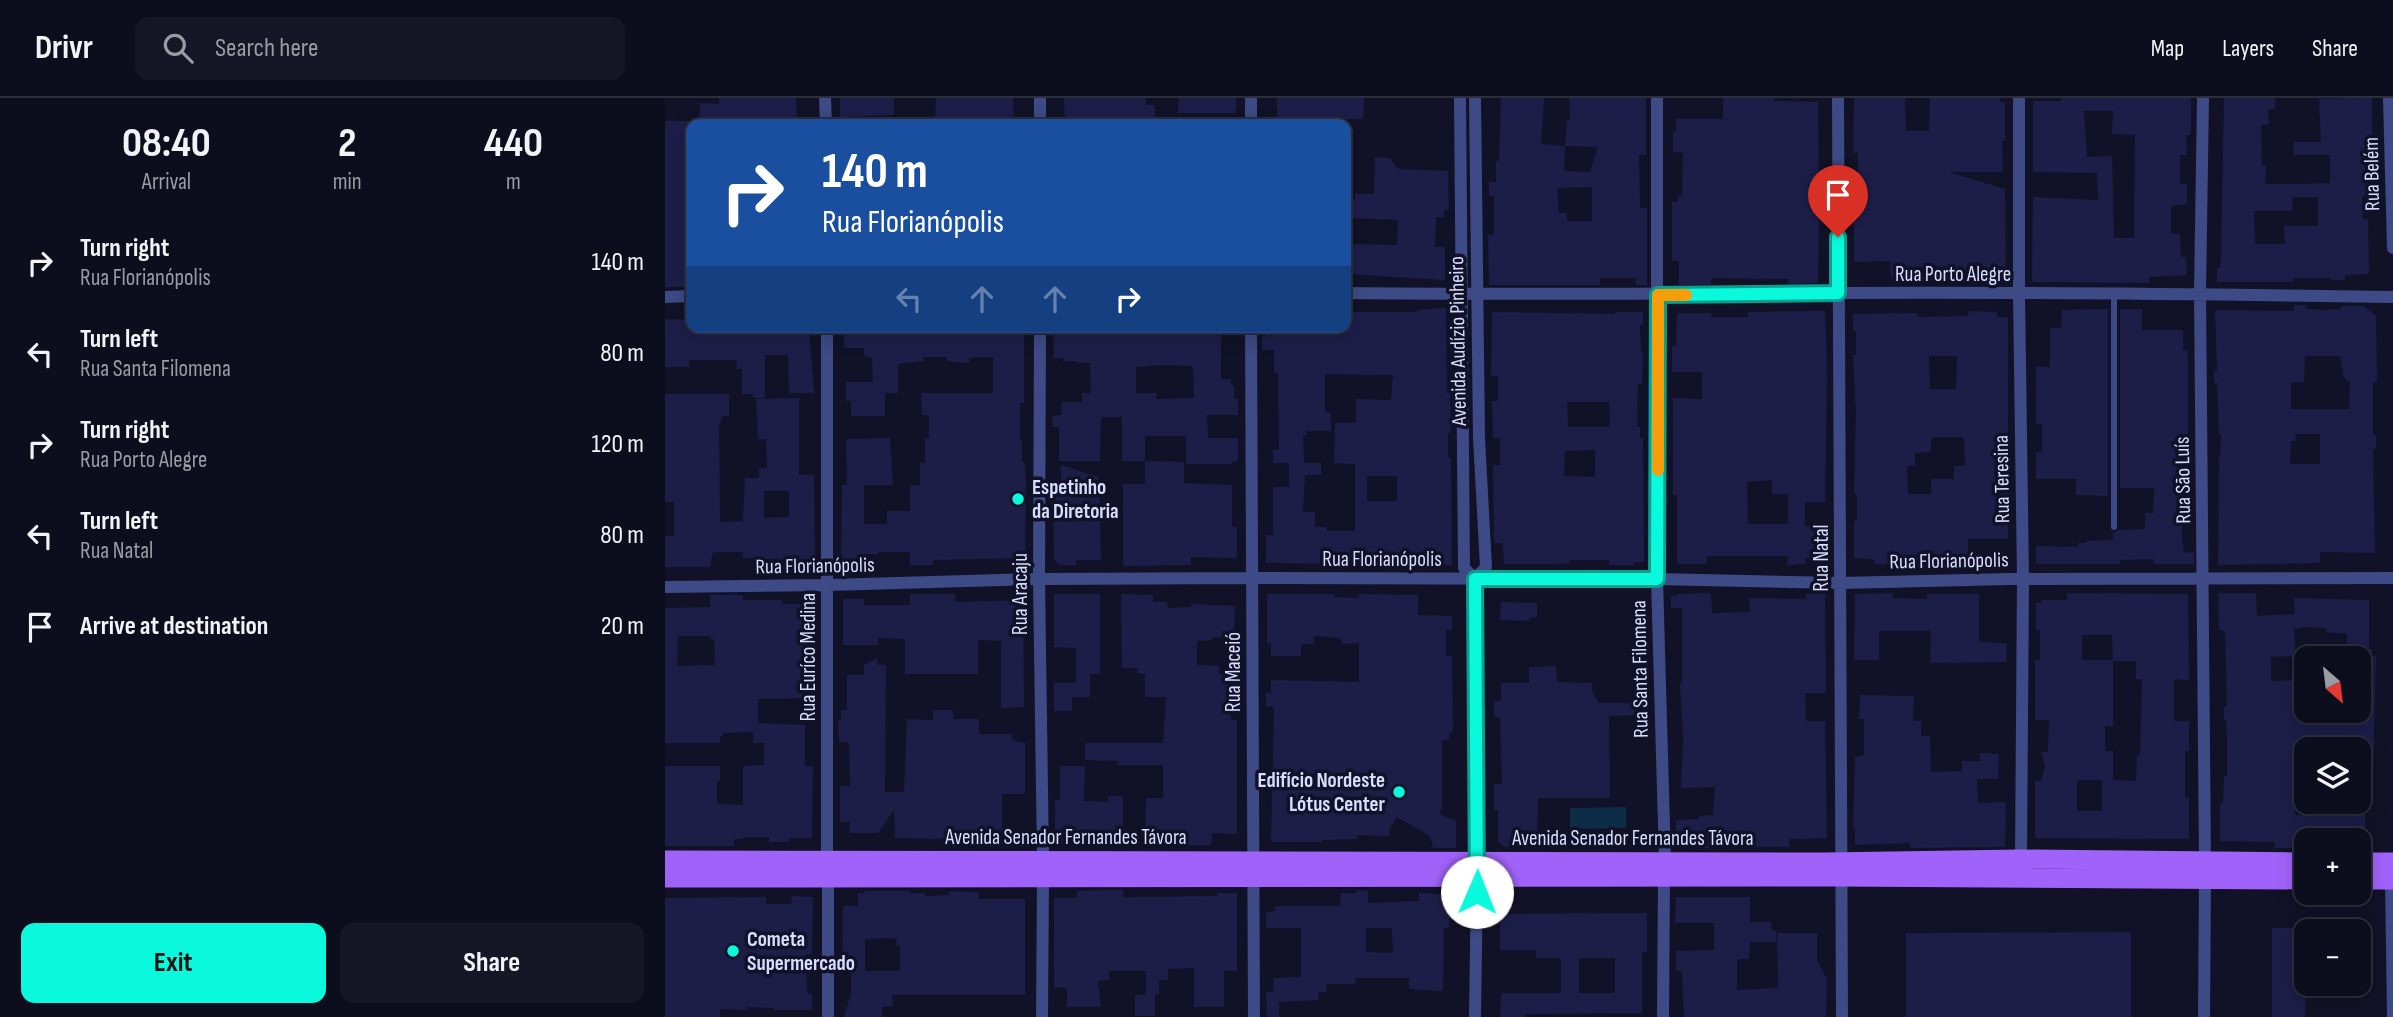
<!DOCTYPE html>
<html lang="en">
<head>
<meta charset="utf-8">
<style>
  body { margin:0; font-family:"Sofia Sans Condensed",sans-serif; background:#161726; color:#f1f3f6; height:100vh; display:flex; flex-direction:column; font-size:26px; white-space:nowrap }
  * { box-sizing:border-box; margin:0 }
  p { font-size:23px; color:#9a9ca4 }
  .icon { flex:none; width:38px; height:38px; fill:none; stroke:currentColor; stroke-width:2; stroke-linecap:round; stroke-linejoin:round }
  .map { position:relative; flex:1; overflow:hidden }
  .details { display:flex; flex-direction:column; background:#0d0e1d; width:665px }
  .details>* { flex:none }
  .top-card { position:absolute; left:21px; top:21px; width:665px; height:214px; border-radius:14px; box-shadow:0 4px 18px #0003,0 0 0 2px #2d2e3b; background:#1a4fa0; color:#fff; overflow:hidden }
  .needle { width:46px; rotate:152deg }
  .tools { position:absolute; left:1629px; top:548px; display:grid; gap:14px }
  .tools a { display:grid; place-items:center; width:77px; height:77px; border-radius:14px; background:#0d0e1d; box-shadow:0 4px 18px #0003,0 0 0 2px #2d2e3b; font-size:35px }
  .pin { position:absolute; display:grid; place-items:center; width:60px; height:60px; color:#fff; margin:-72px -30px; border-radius:50% 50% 50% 0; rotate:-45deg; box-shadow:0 0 7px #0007 }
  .pin .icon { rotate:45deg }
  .me { position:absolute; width:77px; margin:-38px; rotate:1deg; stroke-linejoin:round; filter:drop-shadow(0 0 5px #0008) }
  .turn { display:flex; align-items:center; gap:24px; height:147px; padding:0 21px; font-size:32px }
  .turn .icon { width:91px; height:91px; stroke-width:2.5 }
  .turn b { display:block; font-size:49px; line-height:60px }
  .lanes { display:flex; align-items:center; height:66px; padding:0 21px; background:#0003; justify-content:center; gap:35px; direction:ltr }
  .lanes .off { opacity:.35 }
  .eta { display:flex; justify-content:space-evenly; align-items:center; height:119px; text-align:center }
  .eta b { font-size:42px; font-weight:700; line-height:49px }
  .cta { display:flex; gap:14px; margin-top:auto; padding:14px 21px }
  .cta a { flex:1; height:80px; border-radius:14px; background:#0af8db; color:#111; font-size:28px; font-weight:700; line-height:80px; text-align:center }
  .cta a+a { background:#161726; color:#f1f3f6 }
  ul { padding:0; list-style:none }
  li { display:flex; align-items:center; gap:21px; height:91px; padding:0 21px }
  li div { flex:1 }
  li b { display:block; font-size:26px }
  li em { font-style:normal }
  header { display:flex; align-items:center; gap:42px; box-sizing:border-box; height:98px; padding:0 35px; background:#0d0e1d; border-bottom:2px solid #2d2e3b }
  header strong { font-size:33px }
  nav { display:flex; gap:38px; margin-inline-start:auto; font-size:24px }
  .search { width:490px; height:63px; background:#161726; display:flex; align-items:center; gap:18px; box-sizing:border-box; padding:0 24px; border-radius:14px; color:#9a9ca4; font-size:26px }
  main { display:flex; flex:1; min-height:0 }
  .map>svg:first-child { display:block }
</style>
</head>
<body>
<header>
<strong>Drivr</strong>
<div class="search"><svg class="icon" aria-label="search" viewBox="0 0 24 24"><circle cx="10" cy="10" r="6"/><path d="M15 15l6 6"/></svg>Search here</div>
<nav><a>Map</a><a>Layers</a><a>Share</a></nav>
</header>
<main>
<section class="details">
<div class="eta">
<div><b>08:40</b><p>Arrival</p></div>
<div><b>2</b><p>min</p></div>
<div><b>440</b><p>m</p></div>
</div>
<ul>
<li><svg class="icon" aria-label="right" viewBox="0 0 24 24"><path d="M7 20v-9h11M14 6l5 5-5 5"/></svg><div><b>Turn right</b><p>Rua Florianópolis</p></div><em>140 m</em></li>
<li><svg class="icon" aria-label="left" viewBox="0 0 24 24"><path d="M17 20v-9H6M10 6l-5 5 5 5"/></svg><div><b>Turn left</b><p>Rua Santa Filomena</p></div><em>80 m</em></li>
<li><svg class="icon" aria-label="right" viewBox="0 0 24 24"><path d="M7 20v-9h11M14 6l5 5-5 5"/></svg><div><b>Turn right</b><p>Rua Porto Alegre</p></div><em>120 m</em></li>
<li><svg class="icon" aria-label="left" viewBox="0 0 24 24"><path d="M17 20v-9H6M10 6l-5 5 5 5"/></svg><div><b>Turn left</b><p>Rua Natal</p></div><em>80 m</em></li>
<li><svg class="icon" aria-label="arrive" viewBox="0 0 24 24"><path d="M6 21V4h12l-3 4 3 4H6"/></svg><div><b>Arrive at destination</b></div><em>20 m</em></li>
</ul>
<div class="cta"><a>Exit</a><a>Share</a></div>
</section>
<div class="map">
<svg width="1728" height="919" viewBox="0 0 1728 919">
  <rect width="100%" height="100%" fill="#111227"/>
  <path fill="#0c2d45" d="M961 709V730L905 731V710Z"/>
  <path fill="#1d1e48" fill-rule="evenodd" d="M54 0H131L132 26H53V23H34L35 5 54 6Z
    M175 0H229V17L175 19Z
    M271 0H348L349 26H270Z
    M399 0H481V7H490V21L470 22V26H411V22H400Z
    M514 0H571V15H513Z
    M612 0H699L698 21H664L663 26H612Z
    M836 0H879L876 46 900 48 899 73 925 74 933 49 900 48 902 22H905L904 0H981V57H974L975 110H982V187H971V180H935V187H824L823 137H829V98H824V84H831V63H834ZM927 89V123H902V115H894L892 90Z
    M1058 0H1109V3L1153 4 1154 102H1159V116H1154L1153 185 1123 186V181L1046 180V187H1014V163H1007V104H1013V98H1017L1018 55 1008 54V34L1011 33V21H1058Z
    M1189 0H1240L1241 33H1264L1265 0H1335V4H1340V43H1337L1338 74H1284L1340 91 1341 178H1324V182L1294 183V185L1266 182V179L1226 180 1225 163 1189 164V115L1193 117V55H1188Z
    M1396 0H1526V30L1525 37H1521L1522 57H1515V86H1522V106L1506 108V136H1515L1516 159H1521L1522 177 1484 179V185L1367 184 1368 99 1433 102 1432 75 1368 74V3H1396ZM1419 13H1448L1447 36 1470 37 1469 140H1449L1447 58 1422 59Z
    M1559 0H1610V11H1603L1604 26 1596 27 1597 68H1601L1600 86H1628L1665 85V57H1628L1629 44H1656L1654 1 1707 0 1708 98H1697L1698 121H1703L1704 176 1680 177V182H1666V180H1628V184H1552V170H1555L1556 159ZM1628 99H1653V128H1619L1620 146H1590L1589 113H1627Z
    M0 23H26V189H0Z
    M710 59 725 60 733 71 783 73 784 112H779V119H771L770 149H780V182L681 176V146L732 147 733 122 681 120V102H690V96H709Z
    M1629 207H1641V211L1657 212 1676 211V208H1699L1711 218 1712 284H1708V337H1711V351H1708L1710 455 1655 454V465L1553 467 1554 359H1555L1556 336H1554L1552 285H1549V273H1552L1550 212 1629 213ZM1640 258H1675L1679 280H1681V283H1685L1684 311H1626V284H1639ZM1630 336H1655V366H1625L1626 343H1631Z
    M781 210 782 295H785L786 335H783V360H786L787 467 601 465V437H608V389H624V365H608V352H614L613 275H609V252H597V239H601L600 229H681V214H752V212ZM660 276 728 277 726 302 691 301V325H670L669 365 690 366V433H662V429H650V414H638L640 377H656V365H639L638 337H642L641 333H666V315L660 314ZM702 378H732V403H702Z
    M1437 211H1443V398L1411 397V381H1371V354H1377V326H1371V269H1385V230H1396L1397 212Z
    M1455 211H1477V232H1518V252H1522L1523 264V374H1517V441L1519 454 1529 455V466H1489V461L1455 462V466H1371V448L1413 449V445H1421V443L1448 442V435L1454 432 1480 431V415H1488L1489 390H1455Z
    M1143 213H1160L1162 272 1160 404H1140V428H1157V436H1160L1159 460H1140V466L1122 467 1123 458H1044L1042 459V466H1012V397H1008V300L1037 301V274H1007V248H1011L1012 215H1046V219H1083V214ZM1107 382V396H1123V426H1083L1082 384Z
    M1304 213 1332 214V219H1343V341H1335V367H1343V441H1303V459L1249 460V466H1210L1209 461 1189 460V423H1192V396H1189L1191 314 1188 257H1191V233H1188V216L1252 215 1253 219 1303 218ZM1264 258H1292L1291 291H1265ZM1269 339H1297L1299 341 1300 368H1289V381H1266V396H1243L1242 368H1250V355L1266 354V341Z
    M827 214 950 216V214H978V227H975L976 254H978L977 286H973L972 329H975V340H978L979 464H969V467H944V462H905V465L889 466H839L838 445H829L828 367H835V340H828L827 303H833V278H826ZM902 304H944L945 329H903ZM930 352V379L899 378 900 353Z
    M0 221 26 222V229H144L149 295H124L123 257H100V300H88V296H77V271H71L72 262H24V269H0Z
    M179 229H359V305H355V341H357V364H360L361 387 360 460 268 462V467H245V454H213V456H197V462H191V468H176L177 387H182L181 341 225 340 228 387H199V426H222V413H245V387H255V364L260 365V340H264V317H257L256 295H328V259L304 260V265L287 264V263H282V259H258L259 263 233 266V295H220V318H186V303H181V284H208L207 260 199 258V250H179Z
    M388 229H556V281H566V287L569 288V301H573V317H542L543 340H573V363L566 364V366H521V338H480V363L519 364V385L567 387V429H572V460L526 459V467L458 468V386H480V363H457V319H436L435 363H394V329H388L387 318 396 317 397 304H417V295H426L425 265H412V263H398V260H389ZM503 267 528 268 529 300 491 301 492 295H471V269Z
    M0 296H64V318H58L54 328 55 424 78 423 80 380H94V370H102L101 341H93L91 301 134 300V377H149L150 468 124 469 123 462 78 460V454H48L45 469H0V438H9V404H0ZM99 393H124V419L99 420Z
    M396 367 434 379 436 462H411V467H394L389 461 388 387H396Z
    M1046 495 1047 515 1085 514 1084 500 1141 501V496H1160L1161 595H1140L1141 623H1160L1162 740 1124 741V749H1074V741H1047V750H1019L1011 743V722L1034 721V718L1048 717 1050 689 1016 690 1018 640 1015 585H1017V510H1006V498H1012V496Z
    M1228 495V500L1262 501V496H1314V544L1342 545 1341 564 1265 565 1266 533H1214V562H1189L1190 496Z
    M1402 495 1523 496 1524 582 1509 581V623H1524V653H1520V700H1524V741L1370 740V683H1376L1380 668 1376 654H1383L1384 622H1370V562H1375V532H1371V505H1377V502H1402ZM1417 537H1447L1448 562H1417ZM1448 563H1471V581H1477L1475 653V657H1472L1471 683 1448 682V653H1440V628H1448ZM1412 682H1437V713H1412Z
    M1553 495H1591L1592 518 1630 516 1629 500 1704 502V551H1707V558H1711L1708 678H1694V651H1641V668H1631L1630 678V717H1658V706H1669V704H1700V738L1696 742H1630V750H1610V744L1555 743V705H1558L1559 678H1562V636L1561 622H1559V609L1562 608 1560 532H1554ZM1638 529 1662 530 1661 534 1682 536V560H1694V612H1642V582L1606 583V559L1631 558 1629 531Z
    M245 496H290V504L358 502 359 609 336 610V543L313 542V576H240V541L213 540V547H178V501H199V507H245Z
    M389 496H435V576H425V599H407V613H389V585H411V550L389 549Z
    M456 496 488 497V504H502L503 510 526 509V506L570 508 569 539H547V542L532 543V567L554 568V576H566V622H572V736L547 735 546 747H480L481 700H498V667H453V663L420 662V645H498L501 599H480V576L472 575 473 570H457Z
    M602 496H669V499L694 500V496L753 497V517L787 518V532H781V558H787L788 634 784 635V642H777V711L774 716 791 723V750H768L765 738 732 719 724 732V738L692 737V741L657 742V744H606L609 609 601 608V595H606V582L694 584V545L677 546 676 540 649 538V546H636V558H606V545H602Z
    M45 497H78V502H117V506H145V554H141V600L93 601V625L140 627V668H148L147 740H124V744H104V739H78V741H69V748H0V668H55V683H52V706L78 707V668L99 667V645H88V634L58 635V638H55V645H0V510L45 509ZM13 538H45V541H49L50 567 12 568Z
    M836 504 872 505V520L865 519V523L835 522Z
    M212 560V567H221L220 694H239L242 621 268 622V612H288V621H314V636H347V642L360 645V696H337V748H291V741L230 740 229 712 213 735H184L185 724H175V688H185L184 644H174L173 622H176V612H182V577H199V567Z
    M891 568 892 584 927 585V593L934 605H973V617L944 618 945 700H873L872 745 860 744V749H839L833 743V712H829V686H837L835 620 829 619V603H836V585H864V569Z
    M1195 597 1249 598 1248 623H1256V638H1265L1266 674 1297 673V663H1315V655L1334 656 1333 681H1312L1313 705 1341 704 1340 749 1245 750V745L1190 747V729H1188L1190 659 1199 657V621H1194Z
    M395 668H420L419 703 443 704V698H458V747H390V703L395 702Z
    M445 792H458V799L552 798V795H572V873H559V909H529V870L503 871V882H494V897H481H490V918H470V897H481V873H444V882L433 883 436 909H402V890L389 889V800H412V793Z
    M692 792 703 793V805L754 803V795L777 796 784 801V830H779L778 893 744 891V880H690L691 886H661L662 894H653L654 902 614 904V919H602L601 894H608L609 880 636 879V830H601V815L610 813V808H675L676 795H691ZM701 830H727L728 855 701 854Z
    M200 793H245V795H260V798L284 797V793L314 794V801H360V897H227L228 908 217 909V919H179L186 896V869L177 874 178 808H193V795H200ZM224 840 232 841 231 847 235 848V873H200V841Z
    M127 798 148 799 147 856H141L142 896H147V912H109V910L82 909V912L55 911V919H0V800L101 799V806H126Z
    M1011 799H1085V824H1106V832L1111 833V844H1085L1084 861H1072V892L1113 890 1112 835H1152V862L1162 881 1161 919H1019L1017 873H1011V853L1049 852V825H1010Z
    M969 815H982V854H977V915L860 916V919H835L836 895H896V860H871V852H835V816ZM914 860H950V895H914Z
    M1607 830H1642L1640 919H1607Z
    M1466 834V919H1241V835Z"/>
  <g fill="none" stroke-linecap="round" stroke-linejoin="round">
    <path stroke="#3d4a85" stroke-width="6" d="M1449 195V429"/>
    <path stroke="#3d4a85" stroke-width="12" d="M160 0 161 26
      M375 0V26
      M795 0 799 470 810 481 812 779 810 919
      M992 0V481L1000 763
      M1173 0 1177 919
      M1354 0V196L1358 481 1356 761
      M1538 0 1535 195 1540 764
      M1724 0 1728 150
      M586 26V0
      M681 195C845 197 1009 195 1173 195 1358 194 1543 196 1728 199
      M0 199 26 198
      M375 229 374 481 378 761
      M586 229 589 919
      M810 481 821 469 814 340 810 0
      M0 489 163 487 374 481 587 480 992 481 1176 485 1344 481 1728 480
      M162 762V229
      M163 780V919
      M1726 782 1728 919
      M377 919 378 781
      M998 919 999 780
      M1539 919 1540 782"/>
    <path stroke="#a063fa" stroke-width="19" d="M0 762 1161 764 1356 761 1642 764
      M1694 764H1728
      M0 780 1170 779 1642 782
      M1694 782H1728"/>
  </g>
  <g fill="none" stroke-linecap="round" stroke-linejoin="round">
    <g stroke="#06a18e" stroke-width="18">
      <path id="route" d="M812 794 810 481H992L993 197 1173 195V139"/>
    </g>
    <use href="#route" stroke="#0af8db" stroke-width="12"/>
    <path stroke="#f59e0b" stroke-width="12" d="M993 372V197H1021"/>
  </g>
  <g fill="#0af8db" stroke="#111227" stroke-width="2.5">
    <circle cx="353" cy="401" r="7"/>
    <circle cx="734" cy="694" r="7"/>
    <circle cx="68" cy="853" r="7"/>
  </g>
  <g text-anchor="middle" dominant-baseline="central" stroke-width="7" stroke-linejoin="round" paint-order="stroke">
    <g font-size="21" fill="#d8dcfe" stroke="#111227">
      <text transform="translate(1707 76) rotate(-91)">Rua Belém</text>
      <text x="1288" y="176">Rua Porto Alegre</text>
      <text transform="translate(793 243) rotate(-91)">Avenida Audízio Pinheiro</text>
      <text transform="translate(1337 381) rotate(-91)">Rua Teresina</text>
      <text transform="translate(1518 382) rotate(-91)">Rua São Luís</text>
      <text transform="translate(1156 460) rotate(-90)">Rua Natal</text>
      <text x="717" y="461">Rua Florianópolis</text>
      <text transform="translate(1284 463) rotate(-1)">Rua Florianópolis</text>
      <text transform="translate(150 468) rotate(-1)">Rua Florianópolis</text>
      <text transform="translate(355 496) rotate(-90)">Rua Aracaju</text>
      <text transform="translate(143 559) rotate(-90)">Rua Euríco Medina</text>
      <text transform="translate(975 571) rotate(-91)">Rua Santa Filomena</text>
      <text transform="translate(568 574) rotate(-90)">Rua Maceió</text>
      <text x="401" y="739">Avenida Senador Fernandes Távora</text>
      <text x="968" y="740">Avenida Senador Fernandes Távora</text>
    </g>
    <g font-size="21" font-weight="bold" fill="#d8dcfe" stroke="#111227" text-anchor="start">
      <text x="367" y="389">Espetinho<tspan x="367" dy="24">da Diretoria</tspan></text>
      <text x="720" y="682" text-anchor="end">Edifício Nordeste<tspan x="720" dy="24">Lótus Center</tspan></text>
      <text x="82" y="841">Cometa<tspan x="82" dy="24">Supermercado</tspan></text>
    </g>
  </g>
</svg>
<div class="tools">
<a><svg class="needle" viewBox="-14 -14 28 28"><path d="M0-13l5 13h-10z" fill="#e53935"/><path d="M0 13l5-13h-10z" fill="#9a9ca4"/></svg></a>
<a><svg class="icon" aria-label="layers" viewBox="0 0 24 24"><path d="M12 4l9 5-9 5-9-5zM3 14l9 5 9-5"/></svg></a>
<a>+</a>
<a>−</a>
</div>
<div class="pin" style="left:1173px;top:139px;background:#d93025"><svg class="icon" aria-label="arrive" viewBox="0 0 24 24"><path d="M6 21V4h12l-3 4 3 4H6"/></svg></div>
<svg class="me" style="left:812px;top:794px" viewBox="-20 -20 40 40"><circle r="19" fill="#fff"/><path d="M0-13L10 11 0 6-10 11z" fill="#0af8db"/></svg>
<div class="top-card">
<div class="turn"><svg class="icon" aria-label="right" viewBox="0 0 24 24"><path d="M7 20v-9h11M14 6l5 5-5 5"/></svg><div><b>140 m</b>Rua Florianópolis</div></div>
<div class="lanes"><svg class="icon off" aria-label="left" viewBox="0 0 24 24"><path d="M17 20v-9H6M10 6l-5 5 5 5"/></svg><svg class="icon off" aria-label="ahead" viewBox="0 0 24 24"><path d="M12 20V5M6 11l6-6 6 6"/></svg><svg class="icon off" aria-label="ahead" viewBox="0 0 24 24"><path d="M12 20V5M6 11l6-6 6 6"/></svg><svg class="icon" aria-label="right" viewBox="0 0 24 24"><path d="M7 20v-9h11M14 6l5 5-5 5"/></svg></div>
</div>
</div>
</main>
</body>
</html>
